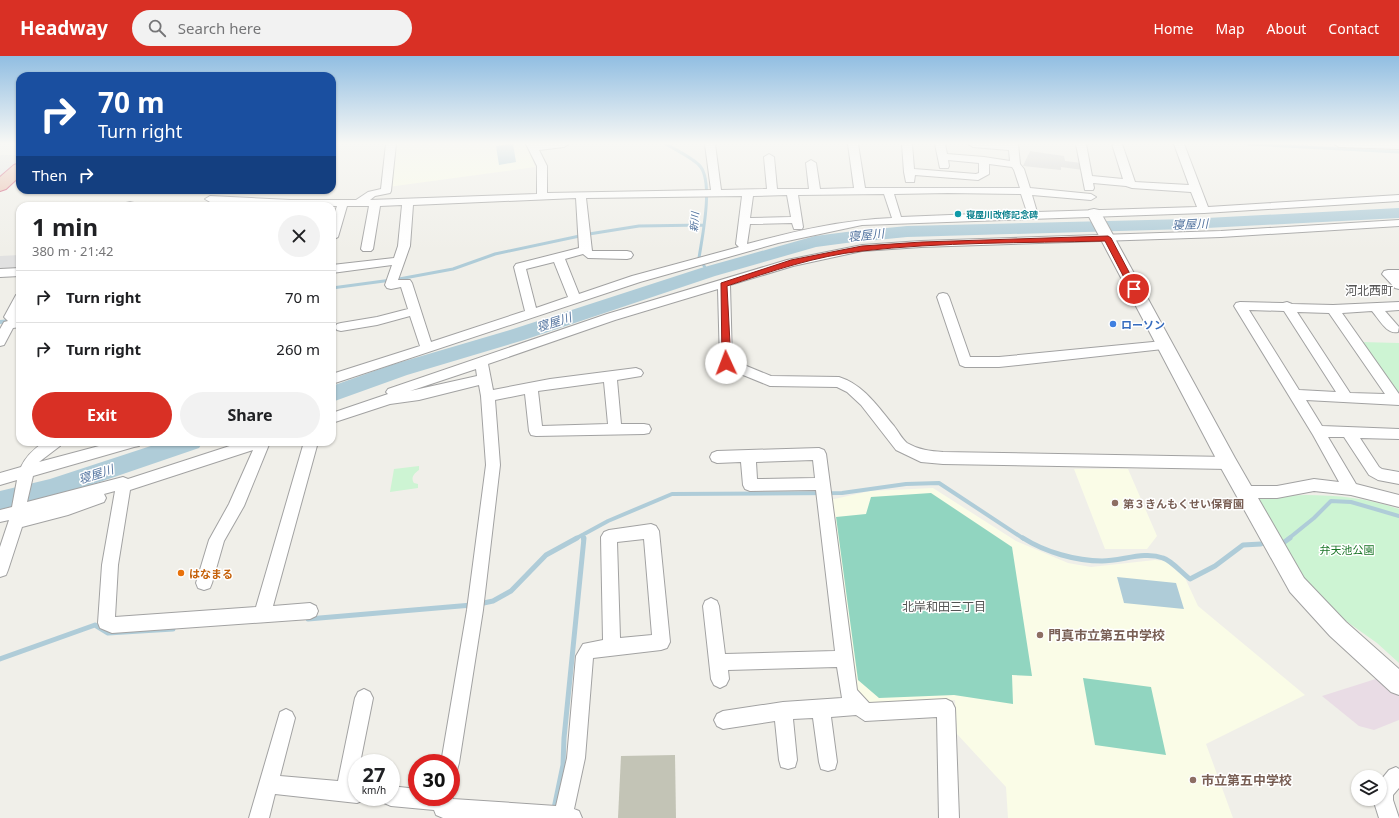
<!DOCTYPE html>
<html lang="en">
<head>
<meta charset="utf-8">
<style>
  body { margin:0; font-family:"Noto Sans","Noto Sans JP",sans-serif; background:#f2f2f2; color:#202124; height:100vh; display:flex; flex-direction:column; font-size:15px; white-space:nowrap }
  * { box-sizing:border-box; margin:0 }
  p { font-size:13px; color:#757577 }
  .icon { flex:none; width:22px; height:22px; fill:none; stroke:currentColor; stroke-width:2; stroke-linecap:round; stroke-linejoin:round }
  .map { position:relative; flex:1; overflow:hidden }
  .panel { position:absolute; left:16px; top:146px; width:320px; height:244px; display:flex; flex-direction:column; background:#fff; border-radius:12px; box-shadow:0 1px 3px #0004 }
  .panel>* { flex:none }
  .hud { position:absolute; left:16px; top:16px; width:320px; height:122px; border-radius:12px; box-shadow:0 1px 3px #0004; background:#1a4fa0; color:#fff; overflow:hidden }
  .controls { position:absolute; left:1351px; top:714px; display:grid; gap:8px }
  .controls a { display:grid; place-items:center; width:36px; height:36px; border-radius:50%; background:#fff; box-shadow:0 1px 3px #0004; font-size:20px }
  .speed { position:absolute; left:348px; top:698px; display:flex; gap:8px; font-size:20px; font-weight:700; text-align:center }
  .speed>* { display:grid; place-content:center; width:52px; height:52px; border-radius:50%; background:#fff; box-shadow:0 1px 3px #0004; line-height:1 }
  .speed small { font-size:10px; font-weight:400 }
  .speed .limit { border:6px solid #d22; background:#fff; color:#111 }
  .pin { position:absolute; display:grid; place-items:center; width:34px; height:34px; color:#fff; margin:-17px; border:2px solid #fff; border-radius:50%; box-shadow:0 1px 4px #0007 }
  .me { position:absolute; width:44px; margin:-22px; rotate:358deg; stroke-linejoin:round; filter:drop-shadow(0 0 3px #0008) }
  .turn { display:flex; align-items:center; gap:14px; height:84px; padding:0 16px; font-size:18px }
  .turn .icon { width:52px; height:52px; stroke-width:2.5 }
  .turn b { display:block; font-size:28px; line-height:34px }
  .then { display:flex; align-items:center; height:38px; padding:0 16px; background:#0003; gap:8px; font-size:15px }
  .round { display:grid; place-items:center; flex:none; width:42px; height:42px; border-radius:21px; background:#f2f2f2 }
  .headline { display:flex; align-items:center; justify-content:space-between; height:68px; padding:0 16px }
  h1 { font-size:24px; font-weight:700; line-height:30px }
  .action { display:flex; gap:8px; margin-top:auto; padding:8px 16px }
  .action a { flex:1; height:46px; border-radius:24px; background:#d93025; color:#fff; font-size:16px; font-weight:700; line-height:46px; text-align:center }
  .action a+a { background:#f2f2f2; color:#202124 }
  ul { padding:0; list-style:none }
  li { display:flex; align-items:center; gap:12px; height:52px; padding:0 16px; border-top:1px solid #e0e0e0 }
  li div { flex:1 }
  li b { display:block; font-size:15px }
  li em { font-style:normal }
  header { display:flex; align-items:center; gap:24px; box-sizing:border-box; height:56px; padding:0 20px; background:#d93025; color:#fff }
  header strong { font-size:19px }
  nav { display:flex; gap:22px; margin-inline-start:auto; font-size:14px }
  .search { width:280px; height:36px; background:#f2f2f2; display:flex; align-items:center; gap:10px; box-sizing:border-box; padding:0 14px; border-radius:22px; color:#757577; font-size:15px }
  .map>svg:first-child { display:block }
</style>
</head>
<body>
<header>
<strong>Headway</strong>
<div class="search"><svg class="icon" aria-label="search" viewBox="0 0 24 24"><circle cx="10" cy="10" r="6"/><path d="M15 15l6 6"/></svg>Search here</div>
<nav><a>Home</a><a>Map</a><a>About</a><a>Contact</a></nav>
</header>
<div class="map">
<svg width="1399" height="762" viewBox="0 0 1399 762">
  <rect width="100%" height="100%" fill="#f0efe9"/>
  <path fill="#e9dce5" d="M1382 621 1399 638V664L1374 674 1359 670 1322 640Z"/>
  <path fill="#fafce7" d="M393 88H527L535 111 388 131Z
    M1074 413H1128L1157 480 1147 493H1105Z
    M933 432 1016 485 1068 507 1091 511 1155 504 1165 505 1185 522 1198 550 1305 639 1206 688 1233 762H1008L1006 731 957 678 955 644 871 649 856 636 830 444 870 435Z"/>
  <path fill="#cfcfcf" d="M1030 95 1064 100 1065 105 1082 107 1083 114 1061 111V114L1023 110Z"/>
  <path fill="#c3c4b6" d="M675 699 676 762H618L621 700Z"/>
  <path fill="#cdf4d3" d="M1361 286 1399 287V338V337Z
    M419 410V414C415 417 410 421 414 427L418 428V432L390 436 394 413Z
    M1305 439C1338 439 1367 442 1399 453V607L1377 587 1346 565 1307 528 1256 441Z"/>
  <path fill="#91d5c0" d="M931 437 1012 491 1032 620 1012 619 1013 648 954 639 879 642 858 624 836 461 866 458 871 441Z
    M1083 622 1151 631 1166 699 1095 689Z"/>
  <path fill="#e1e1e1" d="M0 99H20V104L0 121Z
    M20 199V212L0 216V200Z"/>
  <path fill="#afccd8" d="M513 88 516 106 499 109 496 90Z
    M1117 521 1176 527 1184 553 1124 547Z"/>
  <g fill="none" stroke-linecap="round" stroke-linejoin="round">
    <path stroke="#afccd8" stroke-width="3" d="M666 88C676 94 689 100 698 108 715 122 702 181 699 202L708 216
      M1248 88 1399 96
      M332 232 399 223 453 213 495 198 589 178 639 170 704 169"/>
    <path stroke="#afccd8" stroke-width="4" d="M0 266 20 264
      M575 483 608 465 672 438 842 437 906 428 939 427 1024 483
      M583 483 584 478
      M1288 483 1314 462 1331 445 1351 446 1399 460"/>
    <path stroke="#afccd8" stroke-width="5" d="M1023 482C1045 496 1076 505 1102 505 1122 505 1144 495 1163 502 1171 504 1183 518 1190 523L1215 510 1243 489 1261 488
      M1283 487 1290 482
      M479 548 493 545 511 535 546 499 577 482
      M308 563 472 549
      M0 603 95 569 108 577 173 573
      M552 762 563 709 564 682 584 482"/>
    <path fill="#afccd8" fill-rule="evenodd" d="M1399 152V162L1188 173 907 181 846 187 816 191 715 220 524 284 407 319 332 346V330L391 309 510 274 701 212 815 180 846 176 907 170 1188 163Z
      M163 386H203L199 392 50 443 0 455V435L50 423Z"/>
    <g stroke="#a2a2a2" stroke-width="2">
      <path id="minor" d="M386 88H396L391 135 390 137 375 140 370 144 537 138V110L526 88H569L564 91 539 94 547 110V137L711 134 705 88H715L721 134 767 133 764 101 769 98 774 101 777 133H809L806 107 811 104 816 107 820 133 854 132 848 88H858L865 132H1020L1014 114 1012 111 989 108V118L978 124 915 119 914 126H906L904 116 902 88H912L914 113 976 118 979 117V107L948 104 949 110 948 112H940L935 88H945L947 98 984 101 1010 105 1009 94 973 91 968 88H1018L1020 108 1024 113 1030 132 1091 138 1096 141 1091 144 1032 139 1037 156 1197 151 1191 136 1132 132 1126 130 1093 127 1094 132 1093 134H1085L1076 88H1086L1092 120 1123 123 1112 88H1122L1135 126 1189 129 1174 88H1184L1208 151 1399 139V145L1204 157 862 169 778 187 640 226 332 328V318L420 290 410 260 377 269 341 275 337 274 335 271 337 268 341 267 377 261 408 253 401 231 391 233 387 232 385 229 392 209 332 217V209L394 202 398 190 402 149 380 150 373 193 371 195H363L361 193 369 150H347L338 181 332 184V164L337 150H287L210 146 205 143 210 140 290 144H356L368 136 381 133ZM948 137 1021 138 1027 156 901 161 894 138ZM884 138 892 162C843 164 795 175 747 188L750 168 792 167 794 173H802L803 171 798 139ZM787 139 791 161 750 162 753 140ZM742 140 736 188 739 191 632 220 579 238 565 203 583 198 588 202 627 203 631 202 633 199 631 196 627 195H592L586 142ZM576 142 579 192 516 208 514 211 525 255 431 286 412 227 410 224H398L410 190 413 149ZM554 206 568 241 536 252 526 213Z
        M1334 88H1399V93L1339 91Z
        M130 146 134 147 135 150H121L122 148Z
        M1399 164V170L1221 181 921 191 862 195 793 210 730 229 732 304 771 320 839 321C864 329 878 351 894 370 898 375 902 383 907 387 919 394 930 395 943 396L1228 401 1233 403 1235 407 1233 411 1228 413 943 408 921 406 896 394 861 349 847 336 837 331 770 330 721 310 720 307 718 233 615 264 488 308 493 334 550 323 636 312 641 314 643 317 641 320 617 324 621 368H644L649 369 651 373 649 377 644 378 536 380 531 379 529 375 525 338 495 344 500 409 483 554 459 707 457 714 451 716V707H441L467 554 486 409 481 340 479 329 419 344 390 348 332 367V357L388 338 386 336 388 333 607 258 787 204 862 189 921 185 1221 175ZM476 313 477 320 410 335ZM604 326 608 368 542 370 538 335Z
        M20 212V220L0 221V213Z
        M1388 214H1399V233L1395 232 1382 218 1384 215Z
        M943 237 947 238 949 241 970 301H999L1163 285 1167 286 1169 289 1167 292 1163 293 999 311H965L960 309 959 306 937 241 939 238Z
        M20 238 19 256H20V271L13 272 4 289 0 290V273L4 266 8 265 4 261 16 239Z
        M1240 246 1283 247 1287 246 1292 248 1333 249 1399 246V254L1385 255 1399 271 1398 276C1387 279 1379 263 1372 255L1342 257 1399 338V349L1306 344 1322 370 1399 373V383L1360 382 1379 411 1382 413 1399 416V428L1378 424 1369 419 1344 381H1328L1356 428 1399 439V451L1351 439 1314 435 1277 442H1244L1239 440 1237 436 1239 432 1244 430H1277L1314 423 1339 426 1313 379 1234 250 1236 247ZM1249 254 1284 255 1336 336 1299 334ZM1297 256 1329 257 1385 338 1350 337Z
        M44 386H62L60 390 39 406 114 386H141L139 390 134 391 33 420 27 446 123 421 128 423 242 386H270L244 450 224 485 212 527 210 532 204 534 198 532 196 527 209 484 229 448 253 394 130 434 118 509 115 561 256 551 304 386H318L273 550 310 547 316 550 318 555 316 560 310 563 112 577 100 572 98 567 102 509 115 435 104 438 106 442 104 446 68 459 22 471 8 514 6 519 0 521V491L9 464 0 466V454L12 451 17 424 0 429V417L21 411C26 400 34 393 44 386Z
        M819 392 824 394 826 398 857 634 869 647 946 643 952 646 955 652 959 762H939L937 661 865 665 856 659 831 661 837 706 835 713 828 715 821 713 819 706 813 662 793 663 797 704 795 711 788 713 781 711 779 704 775 665 723 673 717 670 714 664 717 658 723 655 783 646 842 642 837 611 728 614 729 623 726 629 720 632 714 629 711 623 703 550 705 545 711 542 717 545 719 550 725 598 835 595 816 434 750 435 745 433 743 429 741 406 717 407 712 405 710 401 712 397 717 395ZM813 404 815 422 757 423 756 406Z
        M651 468 656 470 659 475 670 586 667 592 661 594 593 602 585 702 574 753 579 755 582 762H443L436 759 434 754 391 750 384 747 382 741H391V730L417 733V741H451V739L453 743 556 750 567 702 576 600 583 588 603 584 601 481 604 476 609 474ZM644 483 652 579 620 582 617 486Z
        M364 633 370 636 373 642 360 707H357V741H365L364 744 357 747 275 738 269 762H249L280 656 286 653 292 656 295 662 280 720 338 725 355 642 358 636Z
        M1396 711 1399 713V732L1393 739V744L1399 762H1379L1373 743H1380V725L1389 714Z"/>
    </g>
    <g stroke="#a2a2a2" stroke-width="2">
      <path id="tertiary" d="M1094 153 1099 154 1101 157 1235 402 1304 522 1346 566 1399 613V639L1391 636 1330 580 1290 536 1221 412 1087 157 1089 154Z"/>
    </g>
    <g stroke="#c73e64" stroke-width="2">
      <path id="trunk" d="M20 107V120L6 133 0 135V121L14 109Z"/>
    </g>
    <use href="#minor" fill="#fff" fill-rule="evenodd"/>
    <use href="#tertiary" fill="#fff" fill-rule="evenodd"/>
    <use href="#trunk" fill="#e8baa8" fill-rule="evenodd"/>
  </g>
  <linearGradient id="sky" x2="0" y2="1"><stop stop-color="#91bee2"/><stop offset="0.45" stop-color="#f8f8f5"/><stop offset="1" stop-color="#f8f8f5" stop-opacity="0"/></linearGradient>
  <rect width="1399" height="194" fill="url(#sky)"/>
  <path fill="#d93025" stroke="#8d1f18" d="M1108 180 1111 182 1138 233 1137 235H1131L1105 185C1025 187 941 186 862 195 816 200 772 215 727 230L731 307 726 310 722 307 721 227 791 204 862 190 922 186Z"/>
  <circle fill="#0f9aa8" stroke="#fff" stroke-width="1.5" cx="958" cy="158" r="4"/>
  <circle fill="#3f7fe0" stroke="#fff" stroke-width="1.5" cx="1113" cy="268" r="4"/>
  <g fill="#8d6e63" stroke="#fff" stroke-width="1.5">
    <circle cx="1115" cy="447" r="4"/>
    <circle cx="1040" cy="579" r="4"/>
    <circle cx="1193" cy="724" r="4"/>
  </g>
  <circle fill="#e8710a" stroke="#fff" stroke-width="1.5" cx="181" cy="517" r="4"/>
  <g text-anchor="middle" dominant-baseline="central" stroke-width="3" stroke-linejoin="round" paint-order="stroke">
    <g font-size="9" font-weight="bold" fill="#0d838f" stroke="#fff" text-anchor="start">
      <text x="966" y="158">寝屋川改修記念碑</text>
    </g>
    <g font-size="10" font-style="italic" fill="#5475a0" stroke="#fff">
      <text transform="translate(694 166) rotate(-86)">新川</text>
    </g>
    <g font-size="11" font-weight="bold" fill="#366cbe" stroke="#fff" text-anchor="start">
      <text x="1121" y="268">ローソン</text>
    </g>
    <g font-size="11" font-weight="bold" fill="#785e54" stroke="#fff" text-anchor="start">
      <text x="1123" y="447">第３きんもくせい保育園</text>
    </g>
    <g font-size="11" fill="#1a7527" stroke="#fff">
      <text x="1347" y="493">弁天池公園</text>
    </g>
    <g font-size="11" font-weight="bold" fill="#c56008" stroke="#fff" text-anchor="start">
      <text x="189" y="517">はなまる</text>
    </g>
    <g font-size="12" font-style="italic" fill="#5475a0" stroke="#fff">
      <text transform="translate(1190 168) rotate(-2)">寝屋川</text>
      <text transform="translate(866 179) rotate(-6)">寝屋川</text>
      <text transform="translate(554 266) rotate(-18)">寝屋川</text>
      <text transform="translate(96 418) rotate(-18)">寝屋川</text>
    </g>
    <g font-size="12" fill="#545454" stroke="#fff">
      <text x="1369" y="234">河北西町</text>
      <text x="944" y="550">北岸和田三丁目</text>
    </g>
    <g font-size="13" font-weight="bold" fill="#785e54" stroke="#fff" text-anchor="start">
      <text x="1048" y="579">門真市立第五中学校</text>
      <text x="1201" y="724">市立第五中学校</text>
    </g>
  </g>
</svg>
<div class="controls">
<a><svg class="icon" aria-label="layers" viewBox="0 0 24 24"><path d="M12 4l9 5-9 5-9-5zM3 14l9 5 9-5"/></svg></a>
</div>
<div class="speed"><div>27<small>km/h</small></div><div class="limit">30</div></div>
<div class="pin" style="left:1134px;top:233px;background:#d93025"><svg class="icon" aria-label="arrive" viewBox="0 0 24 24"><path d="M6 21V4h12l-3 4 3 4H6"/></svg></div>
<svg class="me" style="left:726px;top:307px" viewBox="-20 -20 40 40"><circle r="19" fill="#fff"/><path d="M0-13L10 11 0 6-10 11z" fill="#d93025"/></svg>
<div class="hud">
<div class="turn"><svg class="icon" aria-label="right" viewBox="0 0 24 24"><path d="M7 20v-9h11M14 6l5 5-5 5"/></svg><div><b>70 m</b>Turn right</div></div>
<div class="then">Then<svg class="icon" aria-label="right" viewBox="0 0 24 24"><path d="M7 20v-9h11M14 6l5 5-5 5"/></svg></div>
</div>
<section class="panel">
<div class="headline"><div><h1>1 min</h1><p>380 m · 21:42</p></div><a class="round"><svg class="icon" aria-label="close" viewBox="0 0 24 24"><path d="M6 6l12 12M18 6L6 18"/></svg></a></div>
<ul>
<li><svg class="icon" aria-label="right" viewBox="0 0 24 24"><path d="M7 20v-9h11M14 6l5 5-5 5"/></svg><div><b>Turn right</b></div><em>70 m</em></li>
<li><svg class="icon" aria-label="right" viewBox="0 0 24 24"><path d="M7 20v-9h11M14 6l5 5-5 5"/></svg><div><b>Turn right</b></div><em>260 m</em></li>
</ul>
<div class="action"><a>Exit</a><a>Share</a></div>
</section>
</div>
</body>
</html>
